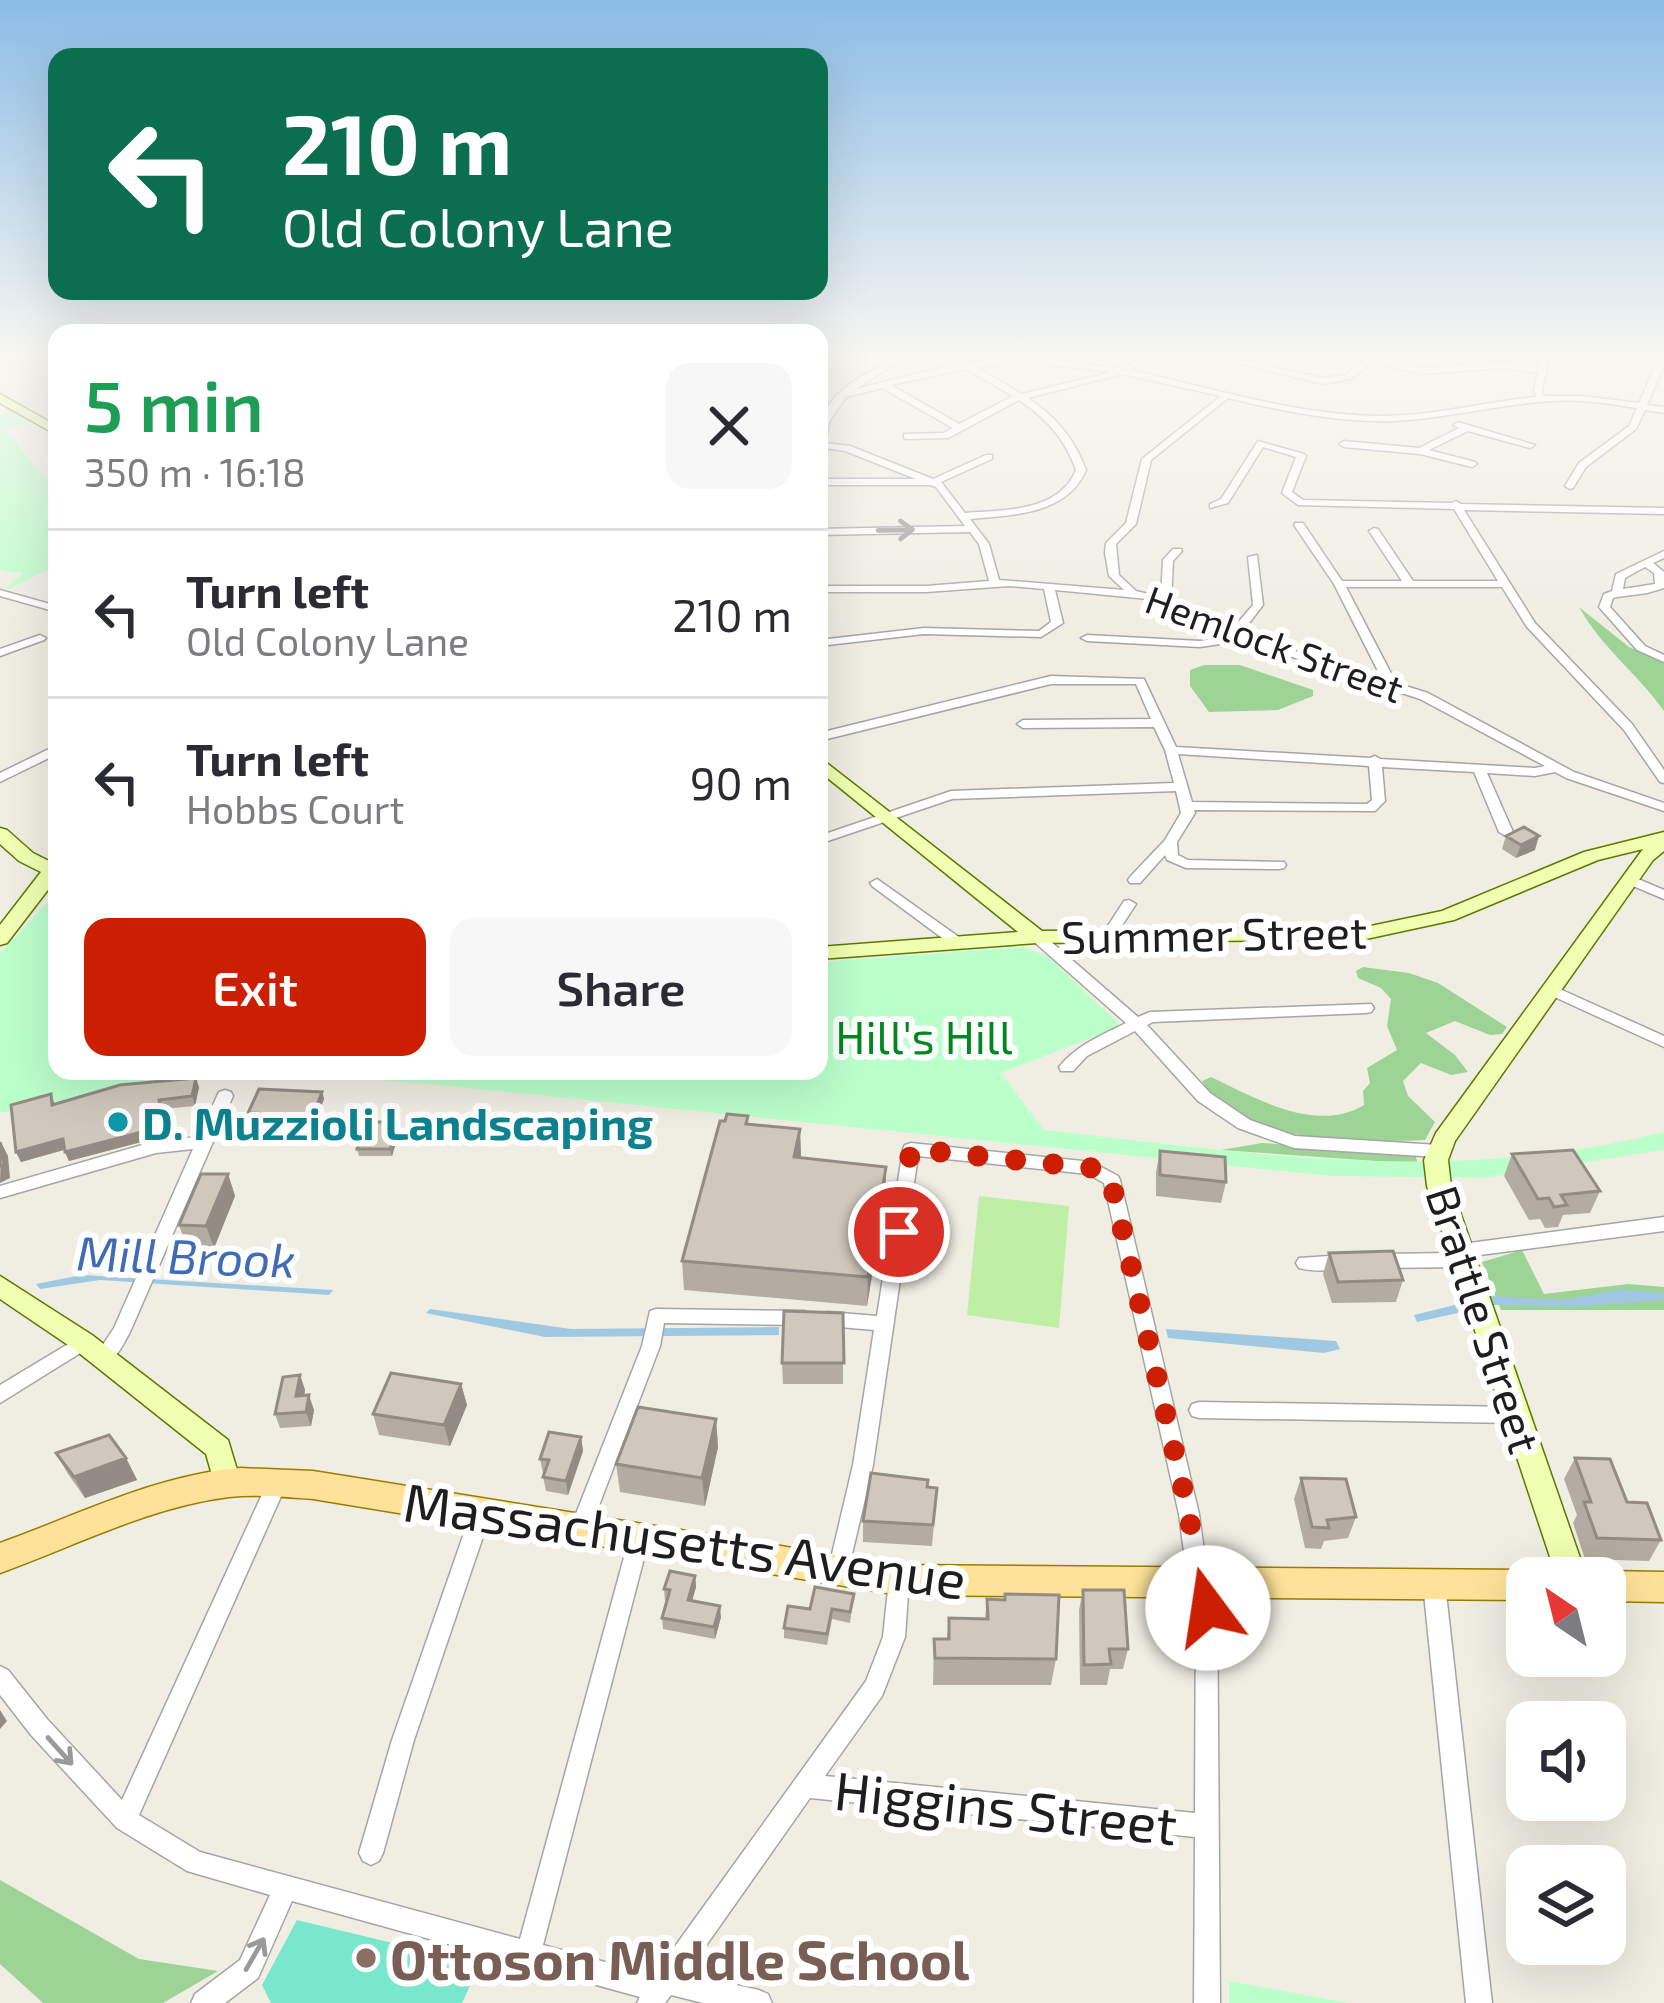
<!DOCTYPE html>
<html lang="en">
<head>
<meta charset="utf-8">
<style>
  body { margin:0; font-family:"Exo 2",sans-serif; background:#f7f7f7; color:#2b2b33; height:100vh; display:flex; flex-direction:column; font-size:45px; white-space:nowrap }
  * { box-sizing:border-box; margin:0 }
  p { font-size:39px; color:#7c7c81 }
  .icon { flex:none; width:66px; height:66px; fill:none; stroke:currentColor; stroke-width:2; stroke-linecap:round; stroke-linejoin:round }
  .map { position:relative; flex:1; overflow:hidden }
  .side { position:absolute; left:48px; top:324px; width:780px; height:756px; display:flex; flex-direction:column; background:#fff; border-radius:24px; box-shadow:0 12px 48px #0002 }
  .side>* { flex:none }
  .top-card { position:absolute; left:48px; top:48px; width:780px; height:252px; border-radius:24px; box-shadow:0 12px 48px #0002; background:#0b6e4f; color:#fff; overflow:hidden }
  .needle { width:78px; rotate:325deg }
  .tools { position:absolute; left:1506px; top:1557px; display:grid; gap:24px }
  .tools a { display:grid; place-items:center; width:120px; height:120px; border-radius:24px; background:#fff; box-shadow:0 12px 48px #0002; font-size:60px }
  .pin { position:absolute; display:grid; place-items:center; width:102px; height:102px; color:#fff; margin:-51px; border:6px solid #fff; border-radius:50%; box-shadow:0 3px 12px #0007 }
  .me { position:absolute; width:132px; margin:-66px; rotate:346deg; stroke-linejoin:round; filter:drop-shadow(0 0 9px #0008) }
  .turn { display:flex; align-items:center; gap:42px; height:252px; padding:0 36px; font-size:54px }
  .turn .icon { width:156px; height:156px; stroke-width:2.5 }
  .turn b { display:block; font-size:84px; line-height:102px }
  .round { display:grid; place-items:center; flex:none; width:126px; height:126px; border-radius:24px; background:#f7f7f7 }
  .head { display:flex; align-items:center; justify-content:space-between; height:204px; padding:0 36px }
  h1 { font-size:72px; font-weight:600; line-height:90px; color:#1e9e55 }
  .primary-button { display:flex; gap:24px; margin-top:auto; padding:24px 36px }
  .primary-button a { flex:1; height:138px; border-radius:24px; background:#cc1e00; color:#fff; font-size:48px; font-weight:600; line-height:138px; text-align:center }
  .primary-button a+a { background:#f7f7f7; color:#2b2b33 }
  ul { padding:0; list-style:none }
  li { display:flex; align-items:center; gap:36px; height:168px; padding:0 36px; border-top:3px solid #e1e1e2 }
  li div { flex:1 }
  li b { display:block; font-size:45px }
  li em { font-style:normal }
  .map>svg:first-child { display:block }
</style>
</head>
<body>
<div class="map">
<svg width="1664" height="2003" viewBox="0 0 1664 2003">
  <rect width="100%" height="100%" fill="#f0eee3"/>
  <path fill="#beefa4" d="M979 1196 1069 1206 1059 1328 967 1315Z"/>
  <path fill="#9dd394" d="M1579 607 1629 647 1664 661V711C1638 674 1601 647 1579 607Z
    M1240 665 1313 690V696L1278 710 1209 712 1190 686V670L1204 665Z
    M1363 967 1409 973 1438 983 1507 1027 1502 1034 1490 1035 1455 1021 1426 1033 1455 1055 1468 1072 1451 1075 1421 1063 1403 1081 1408 1096 1435 1122 1425 1140C1360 1143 1240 1145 1202 1081L1211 1077C1255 1098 1317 1134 1364 1105L1363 1091 1370 1083 1367 1068 1397 1050 1387 1026 1391 999 1381 988 1358 978 1356 971Z
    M1262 1143 1415 1154 1418 1164 1221 1150Z
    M1522 1250 1544 1294 1628 1284 1664 1287V1310H1501L1482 1262Z
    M0 1880 139 1959 218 1971 163 2003H43L0 1964Z"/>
  <path fill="#bbffcb" d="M10 412 28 423 4 428 57 493V565L9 589H5L24 573 0 570V417Z
    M57 892V1071H819V962L1023 947 1049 957 1121 1026 1001 1073 1044 1130C1261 1154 1447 1186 1664 1132V1150L1484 1178 1332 1176 420 1083 290 1074 223 1078 118 1089 0 1113V954Z
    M1229 1981 1348 2003H1229Z"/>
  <path fill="#79e7cc" d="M297 1920 480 1964 462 2003H271L262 1985Z"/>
  <path fill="#9fc9e2" d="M82 1275 333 1290 329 1295 100 1280 40 1289 36 1284Z
    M1621 1289 1664 1293V1300L1573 1307 1494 1305 1417 1322 1414 1315 1491 1296 1563 1300Z
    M430 1309 571 1329 779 1327V1335L545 1337 426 1313Z
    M1166 1329 1336 1341 1340 1349 1324 1353 1168 1338Z"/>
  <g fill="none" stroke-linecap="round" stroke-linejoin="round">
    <g stroke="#a5a5a5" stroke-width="3">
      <path id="street" d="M25 355H36L57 361V367Z
        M900 355H909L856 389C910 376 965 359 1021 358 1053 358 1083 366 1114 367 1130 368 1142 355 1158 355L1129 370C1214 388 1300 417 1387 416 1437 415 1486 402 1536 397L1534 390 1538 373 1503 368 1422 374 1373 362 1351 379 1322 384 1206 355H1219L1322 378 1345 375 1365 360 1352 355H1378V358L1422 368 1503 362 1539 368 1542 355H1550L1542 390 1544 396H1582L1639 403 1660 355H1664V365L1647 405 1664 407V413L1645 410 1636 429 1586 467 1573 488 1570 489 1565 486 1579 463 1629 426 1637 408C1609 404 1581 399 1553 401 1500 404 1448 418 1395 421 1339 423 1282 411 1228 398L1151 460 1136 524 1116 544 1119 575 1136 591 1161 597 1163 560 1173 549H1181L1182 551 1173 561 1171 601 1234 627 1253 605 1248 557 1257 555 1263 605 1243 631 1273 644 1382 679 1334 584 1294 525 1295 523H1303L1342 581H1402L1369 531 1374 528 1378 529 1413 581H1498L1454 509 1298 505 1282 493 1296 457 1263 447 1228 503 1210 508V504L1221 499 1258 441 1304 454 1306 456 1292 492 1303 500 1452 503 1456 501 1461 504 1664 508V514L1464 510 1535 623 1632 724 1664 770V783L1660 782 1624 730 1527 627 1502 587H1346L1396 683 1428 693 1574 772 1664 803V811L1566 778 1555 772 1535 776 1487 773 1513 832 1506 836 1499 832 1474 772 1382 767 1385 801 1375 811 1194 810 1195 813 1177 842 1178 855 1188 860 1284 862 1286 865 1284 868 1279 869 1186 868 1167 860 1165 855 1140 883H1130L1128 880 1130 877 1165 840 1181 813 1176 791 952 799 819 844V836L951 791 1174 783 1165 750 1154 727 1023 728 1017 724 1023 720 1151 719 1136 684H1051L819 741V733L1051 676 1144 679 1176 747 1370 758 1375 756 1380 759 1535 768 1545 766 1420 699 1265 648 1238 637 1233 642 1200 647 1087 641 1081 638 1087 635 1200 641 1225 637 1229 633 1148 599 1055 590 1063 623 1041 637 924 634 819 646V640L924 628 1039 631 1051 622 1044 589 1009 586 926 592H819V586H926L989 581 979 544 970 532 819 535V529L965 526 936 487 930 485H819V479H916L845 451 825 448 824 461 819 464C819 451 817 437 820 424 829 388 871 372 900 355ZM1017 363 1042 364 1112 372 1022 394 976 367ZM966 369 1013 396 959 424 891 385ZM1122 374 1221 396 1142 459 1126 523 1106 543 1105 553 1109 576 1124 590 999 580 989 544 970 519C1012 515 1067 515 1086 470 1074 438 1056 417 1028 398ZM882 388 953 428 943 433 904 434V438L907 439 948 438 1019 400C1047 419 1065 439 1076 470 1059 512 1004 510 965 513L941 482 992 459V455H986L933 479 850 446 825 443 830 420 846 397ZM1178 754 1369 766 1372 800 1367 804 1192 802Z
        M1458 422 1535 445 1530 448 1468 431 1429 450 1475 462 1477 464 1472 467 1420 454 1344 447 1339 444 1344 441 1419 448 1459 428 1453 425Z
        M1664 551V558L1653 563 1664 572V588L1647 593 1617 597 1613 598 1610 607 1645 646 1664 655V662L1637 650 1599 607 1604 594 1612 591 1616 574ZM1645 567 1654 573 1655 584 1623 589 1625 578Z
        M0 590 57 606V612L0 596Z
        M40 635 46 638 44 640 0 656V649Z
        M57 745V754L0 782V773Z
        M1631 876 1664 890V899L1626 883 1624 880 1626 877Z
        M877 879 963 940 965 943 963 946H953L872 886 870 883Z
        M1129 900 1136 904 1114 938 1109 939 1104 938 1102 935 1124 901Z
        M1037 933 1042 934 1138 1017 1150 1012 1371 1004 1374 1008 1371 1012 1366 1013 1153 1022 1147 1025 1210 1093 1250 1120 1295 1136 1438 1145 1444 1147 1446 1151 1444 1155 1438 1157 1294 1148 1238 1128 1198 1101 1135 1031 1087 1056 1073 1071H1061L1059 1067C1077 1045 1102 1035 1126 1023L1032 940 1030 937 1032 934Z
        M1553 986 1664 1036V1047L1548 994 1546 991 1548 988Z
        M225 1090 231 1092 233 1096 130 1332C123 1345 113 1368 96 1363L94 1358 114 1328 193 1149 156 1153 0 1198V1186L156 1141 199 1137 217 1096 219 1092Z
        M911 1143 1092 1162 1118 1176 1120 1180 1199 1514 1207 1573 1214 1576 1217 1583 1220 2003H1194L1195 1837 810 1798 686 1974 759 1990 768 1994 772 2003H703L671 1995 665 2003H637L640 1997 292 1901 258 1978 225 2003H191L195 1994 240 1960 270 1895 187 1871 117 1828 31 1735 0 1695V1666L8 1670 47 1719 122 1800 270 1477 277 1474 284 1477 287 1483 139 1815 200 1852 520 1939 629 1539 632 1532 639 1530 646 1532 649 1539 543 1945 652 1975 658 1970 866 1681 883 1637 889 1580 892 1573 899 1570 906 1573 909 1580 905 1637 882 1696 825 1776 1195 1813 1196 1591 1191 1589 1188 1582 1179 1514 1104 1183 1088 1174 918 1156 873 1465 848 1571 845 1578 838 1581 831 1578 828 1571 853 1465 874 1330 828 1326 822 1324 819 1319 822 1314 828 1312 877 1316 903 1149 905 1145Z
        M1664 1217V1231L1472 1256 1474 1260 1471 1265 1465 1267 1380 1268 1374 1266 1371 1261 1374 1256 1380 1254 1454 1253 1456 1246 1462 1244Z
        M1344 1255 1350 1257 1353 1262 1350 1267C1335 1271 1314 1272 1299 1268L1296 1263 1299 1258Z
        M656 1309 804 1311 810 1313 813 1318 810 1323 804 1325 664 1323 660 1346 590 1529 587 1535 580 1538 573 1535 570 1529 642 1346 650 1311Z
        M83 1335 90 1337 92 1342 90 1347 0 1403V1385Z
        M1199 1402 1515 1407 1522 1409 1525 1415 1522 1421 1515 1423 1199 1418 1192 1416 1189 1410 1192 1404Z
        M481 1504 488 1507 491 1513 414 1740 383 1853 379 1861 371 1865 363 1861 359 1853 392 1740 471 1513 474 1507Z
        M1434 1574 1441 1577 1445 1584 1492 2003H1466L1423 1584 1427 1577Z"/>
    </g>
    <g stroke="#5b7a00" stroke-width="3">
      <path id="secondary" d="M0 394 57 426V435L0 403Z
        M819 757 1042 931 1366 927 1442 911 1584 852 1664 832V851L1653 860 1455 1141 1448 1160 1451 1186 1587 1578H1557L1427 1186 1424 1160 1436 1133 1643 849 1598 860 1454 920 1366 939 1037 943 819 959V947L1018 932 819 771Z
        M0 828 7 830 33 853 57 865V878L7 943 0 945V925L41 872 19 861 0 844Z
        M0 1276 92 1335 228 1440 241 1483 237 1492 227 1495 217 1492 206 1454 74 1349 0 1299Z"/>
    </g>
    <g stroke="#987c00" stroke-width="3">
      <path id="primary" d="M240 1468 313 1471 899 1565 1527 1570 1541 1578H1527V1600L899 1595 313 1499C285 1497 257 1494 229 1497 149 1507 75 1546 0 1573V1543C78 1515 156 1475 240 1468Z
        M1605 1571 1664 1572V1602L1605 1601V1578H1592Z"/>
    </g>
    <use href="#street" fill="#fff" fill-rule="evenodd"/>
    <use href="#secondary" fill="#f0ffb2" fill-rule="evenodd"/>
    <use href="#primary" fill="#ffe299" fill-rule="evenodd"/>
  </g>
  <path fill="#b3aca2" d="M1506 836 1535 850 1516 858 1502 849Z
    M199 1087 195 1106 163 1109 168 1135 69 1161 64 1150 21 1162 16 1152 51 1094 55 1104Z
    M322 1092 324 1099 315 1123 250 1120 248 1113Z
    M749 1124 800 1129 801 1158 886 1167 885 1196 867 1306 684 1290 682 1261Z
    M400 1129 392 1156H359L357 1149Z
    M1160 1151 1226 1182 1221 1203 1156 1196V1172Z
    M1512 1154 1600 1191 1590 1213 1563 1215 1558 1227 1545 1228 1540 1219 1529 1220 1504 1176Z
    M228 1174 235 1196 214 1248 187 1247 179 1225Z
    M1329 1253 1403 1280 1396 1302 1332 1303 1323 1274Z
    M843 1313V1384H783L782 1363Z
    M300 1375 305 1390 304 1396 314 1410 311 1426 280 1428 275 1414Z
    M461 1384 467 1405 450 1446 379 1435 373 1414Z
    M716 1419 718 1447 705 1506 620 1492 616 1464Z
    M581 1437 583 1451 568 1495 546 1491 543 1477 544 1473H543L540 1459Z
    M56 1453 126 1458 137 1480 85 1498 68 1474Z
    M1575 1458 1627 1502 1661 1540 1649 1561 1585 1559 1573 1523 1577 1515 1564 1479Z
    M1301 1478 1356 1517 1348 1538 1324 1541 1321 1549 1305 1548 1294 1499Z
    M937 1488 932 1546 863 1542V1521Z
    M695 1576 696 1587 692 1601 721 1617 715 1639 663 1629 662 1618 667 1601H665L664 1589Z
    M1083 1590 1128 1649 1123 1669H1110L1107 1685H1080L1079 1610Z
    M854 1594 850 1623 832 1619 827 1645 784 1638V1628L810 1609Z
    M1005 1594 1056 1659 1051 1685H933L934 1639H947L949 1618 985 1619 987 1599 1004 1600Z"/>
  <path fill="#928c84" d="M1539 836 1535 850 1516 858 1521 845Z
    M196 1078 199 1087 195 1106 192 1096Z
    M322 1092 324 1099 315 1123 313 1115Z
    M159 1100 168 1135 69 1161 65 1152Z
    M398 1122 400 1129 392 1156 390 1149Z
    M800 1129 801 1158 794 1157Z
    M63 1139 67 1149 21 1162 16 1152Z
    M1 1142 8 1156 10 1178 0 1183Z
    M886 1167 885 1196 867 1306 868 1277Z
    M228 1174 235 1196 214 1248 206 1226Z
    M300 1375 305 1390 301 1411 296 1396Z
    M461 1384 467 1405 450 1446 444 1425Z
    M309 1395 314 1410 311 1426 306 1412Z
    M716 1419 718 1447 705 1506 702 1478Z
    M581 1437 583 1451 568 1495 566 1481Z
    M126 1458 137 1480 85 1498 74 1477Z
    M695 1576 696 1587 689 1611 688 1600Z
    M720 1606 721 1617 715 1639 714 1627Z
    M0 1710 7 1721 0 1729Z"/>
  <path fill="#d0c8bc" stroke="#928c84" stroke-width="3" d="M1524 827 1539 836 1521 845 1506 836Z
    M196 1078 192 1096 159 1100 165 1126 65 1152 63 1139 16 1152 11 1105 51 1094 52 1105 120 1085Z
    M259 1089 322 1092 313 1115 248 1113Z
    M727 1114 748 1116 746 1124 800 1129 794 1157 886 1167 868 1277 682 1261 720 1121H725Z
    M366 1122H398L390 1149H357Z
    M0 1142 4 1164 0 1166Z
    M1573 1150 1600 1191 1561 1195 1567 1205 1554 1207 1549 1198 1538 1199 1512 1154Z
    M1160 1151 1225 1157 1226 1182 1160 1175Z
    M201 1174H228L206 1226 179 1225Z
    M1393 1251 1403 1280 1338 1282 1329 1253Z
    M784 1311 843 1313 844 1363H782Z
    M391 1373 461 1384 444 1425 373 1414Z
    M300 1375 296 1396 309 1395 306 1412 275 1414 283 1377Z
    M638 1407 716 1419 702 1478 616 1464Z
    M549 1432 581 1437 566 1481 543 1477 549 1460 540 1459Z
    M109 1435 126 1458 74 1477 56 1453Z
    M1575 1458 1610 1459 1627 1502 1647 1503 1661 1540 1597 1538 1584 1502H1591Z
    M871 1473 928 1480 927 1487 937 1488 933 1525 863 1521Z
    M1301 1478 1346 1479 1356 1517 1327 1520 1329 1528 1312 1527Z
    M670 1571 695 1576 688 1600 720 1606 714 1627 662 1618 670 1590 664 1589Z
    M815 1587 854 1594 850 1612 832 1609 827 1634 784 1628 788 1606 810 1609Z
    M1083 1590H1124L1128 1649H1109L1111 1664 1084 1665Z
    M1005 1594 1059 1595 1056 1659 935 1658 934 1639H949V1618L988 1619 987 1599 1005 1600Z"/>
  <defs><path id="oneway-shaft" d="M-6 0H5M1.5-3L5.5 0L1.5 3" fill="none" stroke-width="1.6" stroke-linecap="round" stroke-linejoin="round" transform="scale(3)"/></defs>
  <g stroke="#9a9a9a">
    <use href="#oneway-shaft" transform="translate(896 530) rotate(-1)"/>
    <use href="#oneway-shaft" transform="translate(60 1751) rotate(48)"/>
    <use href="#oneway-shaft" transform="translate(255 1954) rotate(-60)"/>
  </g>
  <linearGradient id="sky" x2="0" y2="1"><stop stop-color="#8bbce6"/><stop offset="0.56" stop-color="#f8f7f2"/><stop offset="1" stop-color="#f8f7f2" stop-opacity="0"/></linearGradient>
  <rect width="1664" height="635" fill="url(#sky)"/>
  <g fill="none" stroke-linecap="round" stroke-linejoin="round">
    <path stroke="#cc1e00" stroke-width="21" stroke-dasharray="0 37.8" d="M899 1232 911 1149 1092 1168 1110 1177 1189 1514 1198 1583 1208 1582V1608"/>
  </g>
  <circle fill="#0f9aa8" stroke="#fff" stroke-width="4.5" cx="118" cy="1122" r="12"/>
  <circle fill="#8d6e63" stroke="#fff" stroke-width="4.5" cx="366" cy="1958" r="12"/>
  <g text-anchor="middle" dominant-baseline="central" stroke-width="12" stroke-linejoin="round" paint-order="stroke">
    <g font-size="39" fill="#1e1e1e" stroke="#fff">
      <text transform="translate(1275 643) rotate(20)">Hemlock Street</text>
    </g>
    <g font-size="45" fill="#1e1e1e" stroke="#fff">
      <text transform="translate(1214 933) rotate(-1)">Summer Street</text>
      <text transform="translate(1485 1319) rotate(72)">Brattle Street</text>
    </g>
    <g font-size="45" fill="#018720" stroke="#fff">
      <text x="924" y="1036">Hill's Hill</text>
    </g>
    <g font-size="45" font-weight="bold" fill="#0d838f" stroke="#fff" text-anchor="start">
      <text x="142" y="1122">D. Muzzioli Landscaping</text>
    </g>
    <g font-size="48" font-style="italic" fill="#416bb7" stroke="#fff">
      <text transform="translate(186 1255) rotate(2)">Mill Brook</text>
    </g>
    <g font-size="54" fill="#1e1e1e" stroke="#fff">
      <text transform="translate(685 1539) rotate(8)">Massachusetts Avenue</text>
      <text transform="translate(1006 1806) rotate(6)">Higgins Street</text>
    </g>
    <g font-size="54" font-weight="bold" fill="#785e54" stroke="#fff" text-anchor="start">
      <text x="390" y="1958">Ottoson Middle School</text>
    </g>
  </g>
</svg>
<div class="tools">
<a><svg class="needle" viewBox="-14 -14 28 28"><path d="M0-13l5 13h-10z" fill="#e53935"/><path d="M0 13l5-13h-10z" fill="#7c7c81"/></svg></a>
<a><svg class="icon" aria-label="sound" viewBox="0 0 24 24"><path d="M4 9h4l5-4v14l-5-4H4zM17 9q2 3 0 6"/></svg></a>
<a><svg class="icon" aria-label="layers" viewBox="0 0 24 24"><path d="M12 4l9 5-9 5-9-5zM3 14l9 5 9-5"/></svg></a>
</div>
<div class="pin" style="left:899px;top:1232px;background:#d93025"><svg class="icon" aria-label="arrive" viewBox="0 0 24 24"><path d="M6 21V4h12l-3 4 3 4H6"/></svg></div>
<svg class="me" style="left:1208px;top:1608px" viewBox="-20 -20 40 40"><circle r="19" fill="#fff"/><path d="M0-13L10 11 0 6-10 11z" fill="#cc1e00"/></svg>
<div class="top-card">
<div class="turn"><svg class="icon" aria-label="left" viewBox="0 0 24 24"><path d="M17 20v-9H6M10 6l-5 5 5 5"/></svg><div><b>210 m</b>Old Colony Lane</div></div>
</div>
<section class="side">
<div class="head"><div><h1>5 min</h1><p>350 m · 16:18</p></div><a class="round"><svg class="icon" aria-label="close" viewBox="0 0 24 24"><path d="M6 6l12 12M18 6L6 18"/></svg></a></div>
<ul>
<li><svg class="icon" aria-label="left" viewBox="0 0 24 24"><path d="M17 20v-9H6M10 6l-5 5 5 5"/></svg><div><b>Turn left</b><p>Old Colony Lane</p></div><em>210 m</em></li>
<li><svg class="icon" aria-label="left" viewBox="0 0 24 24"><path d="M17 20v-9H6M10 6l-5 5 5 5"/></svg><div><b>Turn left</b><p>Hobbs Court</p></div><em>90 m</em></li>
</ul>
<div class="primary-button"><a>Exit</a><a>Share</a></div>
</section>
</div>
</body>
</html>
